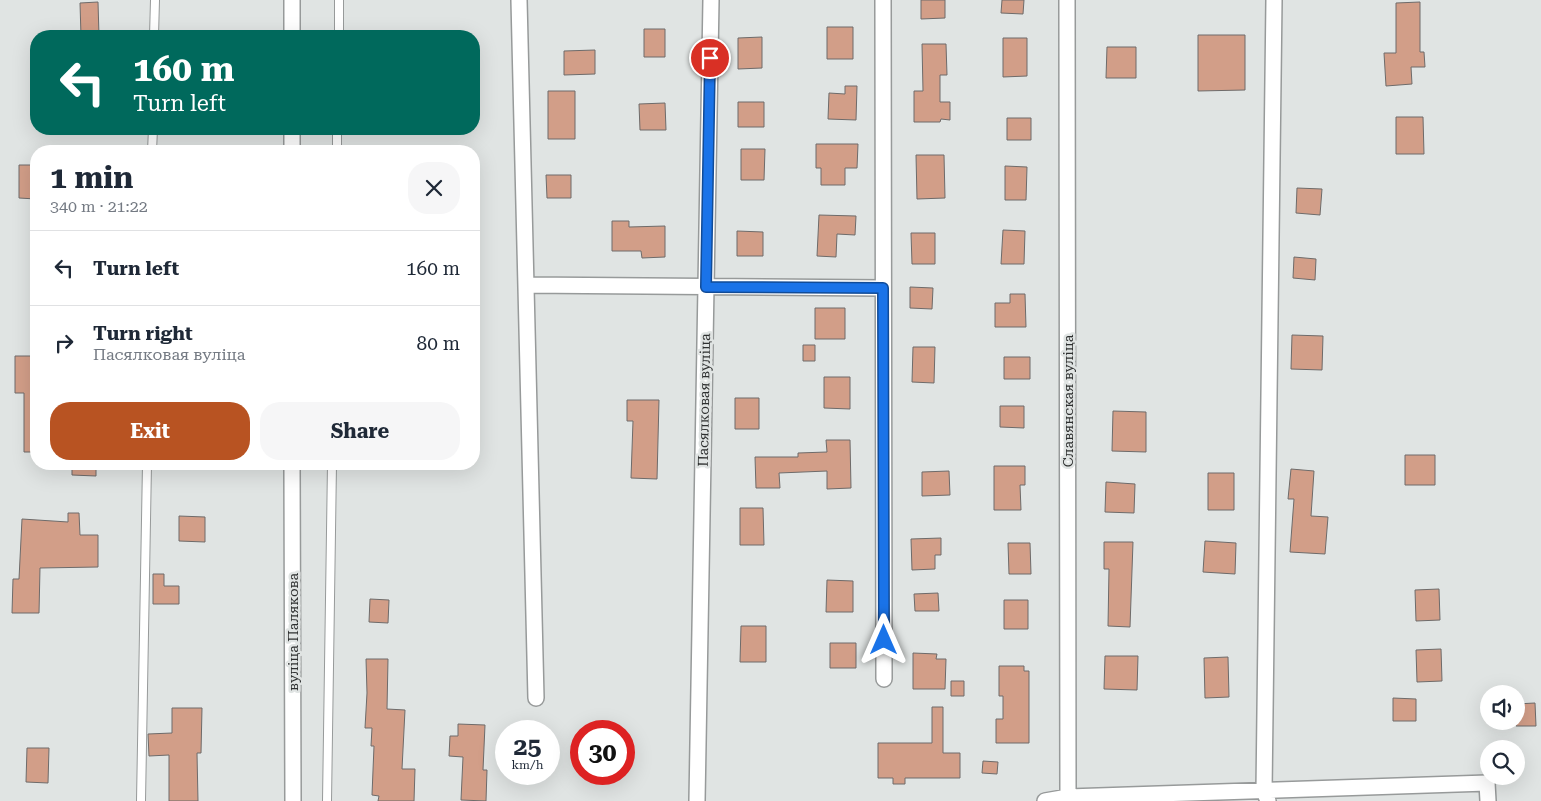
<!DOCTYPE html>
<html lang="en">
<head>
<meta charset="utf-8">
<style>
  body { margin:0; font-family:"Roboto Serif",serif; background:#f6f6f7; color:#1f2937; height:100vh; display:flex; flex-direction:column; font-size:19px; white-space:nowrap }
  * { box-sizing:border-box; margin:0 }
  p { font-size:16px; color:#747a83 }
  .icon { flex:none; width:28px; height:28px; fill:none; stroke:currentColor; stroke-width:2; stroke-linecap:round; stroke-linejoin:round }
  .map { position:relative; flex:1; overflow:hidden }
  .details { position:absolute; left:30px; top:145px; width:450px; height:325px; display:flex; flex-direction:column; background:#fff; border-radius:20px; box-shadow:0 5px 20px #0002 }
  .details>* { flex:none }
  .banner { position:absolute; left:30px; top:30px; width:450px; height:105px; border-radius:20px; box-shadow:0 5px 20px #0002; background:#00695c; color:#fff; overflow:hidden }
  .controls { position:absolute; left:1480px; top:685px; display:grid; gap:10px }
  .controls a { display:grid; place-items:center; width:45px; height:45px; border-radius:50%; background:#fff; box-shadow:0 5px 20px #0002; font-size:25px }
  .speed { position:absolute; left:495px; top:720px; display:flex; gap:10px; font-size:25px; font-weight:700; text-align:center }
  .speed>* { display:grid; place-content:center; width:65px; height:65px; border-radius:50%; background:#fff; box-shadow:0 5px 20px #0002; line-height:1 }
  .speed small { font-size:12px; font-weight:400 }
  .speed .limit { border:8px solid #d22; background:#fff; color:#111 }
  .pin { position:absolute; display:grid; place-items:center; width:42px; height:42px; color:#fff; margin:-21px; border:2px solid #fff; border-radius:50%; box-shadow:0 1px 5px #0007 }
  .me { position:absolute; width:55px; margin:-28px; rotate:0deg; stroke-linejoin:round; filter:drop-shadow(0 0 4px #0008) }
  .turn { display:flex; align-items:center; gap:18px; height:105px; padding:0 20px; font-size:22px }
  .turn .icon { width:65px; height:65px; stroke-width:2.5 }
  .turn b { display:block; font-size:35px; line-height:42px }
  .round { display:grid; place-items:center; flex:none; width:52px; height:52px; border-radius:20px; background:#f6f6f7 }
  .overview { display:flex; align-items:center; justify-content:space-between; height:85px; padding:0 20px }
  h1 { font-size:30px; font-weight:700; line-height:38px }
  .button { display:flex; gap:10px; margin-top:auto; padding:10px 20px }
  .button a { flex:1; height:58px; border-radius:20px; background:#b85322; color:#fff; font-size:20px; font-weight:700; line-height:58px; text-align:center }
  .button a+a { background:#f6f6f7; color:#1f2937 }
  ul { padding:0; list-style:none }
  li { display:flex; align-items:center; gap:15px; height:75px; padding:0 20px; border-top:1px solid #e0e1e3 }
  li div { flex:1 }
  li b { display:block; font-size:19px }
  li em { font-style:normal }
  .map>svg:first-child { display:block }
</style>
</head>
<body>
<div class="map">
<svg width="1541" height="801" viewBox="0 0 1541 801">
  <rect width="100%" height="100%" fill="#e0e4e3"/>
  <path fill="#d29e88" stroke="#6e6b6a" d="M921 0H945V18L921 19Z
    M1002 0H1024L1023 14 1001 13Z
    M98 2 99 36H81L80 3Z
    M1420 2V52H1424L1425 67H1411L1412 84 1386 86 1384 53H1396V3Z
    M827 27H853V59H827Z
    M644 29H665V57H644Z
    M1198 35H1245V90L1198 91Z
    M762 37V68L738 69V38Z
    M1003 38H1027V76L1003 77Z
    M922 44H946L947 75H940V102H950V120L941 119 940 122H914V91H923Z
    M1107 47H1136V78H1106Z
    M595 50V74L564 75V51Z
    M845 86H857L856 120 828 119 829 93 845 94Z
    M548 91H575V139H548Z
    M738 102H764V127H738Z
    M665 103 666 130H640L639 104Z
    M1396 117H1423L1424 154H1396Z
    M1007 118H1031V140H1007Z
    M816 144H858L857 168H845V185H821V168H816Z
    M741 149H765L764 180H741Z
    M916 155H944L945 198 917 199Z
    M19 165H36V199L19 198Z
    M1005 166 1027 167 1026 200H1005Z
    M546 175H571V198H547Z
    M1297 188 1322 189 1320 215 1296 213Z
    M819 215 856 216 855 235 837 234 836 257 817 256Z
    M612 221H629V227L665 226V257L642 258 641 251H612Z
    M1003 230 1025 231 1024 264H1001Z
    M737 231 763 232V256H737Z
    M911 233H935V264H912Z
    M1294 257 1316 259 1315 280 1293 278Z
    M910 287 933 288 932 309 910 308Z
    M1010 294H1025L1026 327H995V303H1010Z
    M815 308H845V339H815Z
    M1292 335 1323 336 1322 370 1291 369Z
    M803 345H815V361H803Z
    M913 347H935L934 383 912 382Z
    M15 356H36V452H24V393H15Z
    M1004 357H1030V379H1004Z
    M824 377H850V409L824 408Z
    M735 398H759V429H735Z
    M627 400H659L657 479 631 478 633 421H627Z
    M1000 406H1024V428L1000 427Z
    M1113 411 1146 412V452L1112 451Z
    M826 440H850L851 488 827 489V471L779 473 780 488H756L755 457H798V453L827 452Z
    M1405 455H1435V485H1405Z
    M72 464H96V476L72 475Z
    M994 466H1025V485H1020L1021 510H994Z
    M1291 469 1314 471 1311 516 1328 517 1325 554 1290 552 1294 499H1288Z
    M949 471 950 495 922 496V472Z
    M1208 473H1234V510H1208Z
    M1106 482 1135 484 1134 513 1105 512Z
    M740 508H763L764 545H740Z
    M68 513H79L80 535H98V567L40 568 39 613H12L13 579H19L22 519 68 522Z
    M179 516 205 517V542L179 541Z
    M941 538V555H935V569L912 570 911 539Z
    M1205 541 1236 543 1235 574 1203 572Z
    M1104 542H1133L1130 627 1108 626 1109 569H1104Z
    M1008 543H1030L1031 574H1009Z
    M153 574H164V586H179V604H153Z
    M827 580 853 581V612H826Z
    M1439 589 1440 620 1416 621 1415 590Z
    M938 593 939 611H915L914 594Z
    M370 599 389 600 388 623 369 622Z
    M1004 600H1028V629H1004Z
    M741 626H766V662H740Z
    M830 643H856V668H830Z
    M1441 649 1442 681 1417 682 1416 650Z
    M913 653 937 654 936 659H946L945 689H913Z
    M1105 656H1138L1137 690 1104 689Z
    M1228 657 1229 697 1205 698 1204 658Z
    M366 659H388L387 709 405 710 402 769H415L414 801H378L379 796 372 795 374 746H371L372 728H365L367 693Z
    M999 666H1024V671H1029V743H996V719H1003V696H999Z
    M951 681H964V696H951Z
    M1393 698 1416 699V721H1393Z
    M1535 703 1536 726H1516V704Z
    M932 707H943V753H960V778H905V784H893V778H878V743H932Z
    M172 708H202L201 753H197L198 801H169V755L149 756 148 734 172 733Z
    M458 724 485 725 483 770H487L486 801 461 800 463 757 449 756 450 736H458Z
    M27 748H49L48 783 26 782Z
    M983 761 998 762 997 774 982 773Z"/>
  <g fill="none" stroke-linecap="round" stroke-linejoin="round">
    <g stroke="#979a9a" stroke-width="10">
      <path id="lane" d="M154 36 155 0
        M339 36V0
        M152 151 153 129
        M337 151V129
        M141 801 147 464
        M327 801 332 464"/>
    </g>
    <g stroke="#979a9a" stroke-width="18">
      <path id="street" d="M292 0V36
        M519 0 536 698
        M883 0 884 679
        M1067 0 1068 797 1070 801
        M292 129V151
        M526 285 883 288
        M292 464 293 801
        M697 801 711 0
        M1045 801 1068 797 1487 783 1488 801
        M1268 801 1264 791 1274 0"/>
    </g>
    <use href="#lane" stroke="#fff" stroke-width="8"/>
    <use href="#street" stroke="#fff" stroke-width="15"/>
  </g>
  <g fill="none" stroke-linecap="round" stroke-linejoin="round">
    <g stroke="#114b97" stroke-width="12">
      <path id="route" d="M710 58 706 287 883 288 884 640"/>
    </g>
    <use href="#route" stroke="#1a73e8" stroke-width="9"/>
  </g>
  <g text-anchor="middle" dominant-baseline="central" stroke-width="5" stroke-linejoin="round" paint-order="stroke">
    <g font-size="14" fill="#2e3030" stroke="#e0e4e3">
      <text transform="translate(704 400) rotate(-89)">Пасялковая вуліца</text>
      <text transform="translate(1068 401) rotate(-90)">Славянская вуліца</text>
      <text transform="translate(293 632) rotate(-90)">вуліца Палякова</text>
    </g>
  </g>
</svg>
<div class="controls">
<a><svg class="icon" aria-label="sound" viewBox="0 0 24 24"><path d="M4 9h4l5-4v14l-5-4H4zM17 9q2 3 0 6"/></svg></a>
<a><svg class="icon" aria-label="search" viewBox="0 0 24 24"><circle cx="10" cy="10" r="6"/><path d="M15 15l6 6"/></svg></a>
</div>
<div class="speed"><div>25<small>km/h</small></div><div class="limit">30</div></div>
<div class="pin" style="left:710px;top:58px;background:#d93025"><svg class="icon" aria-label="arrive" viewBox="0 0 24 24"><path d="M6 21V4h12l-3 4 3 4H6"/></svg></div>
<svg class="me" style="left:884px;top:640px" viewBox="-20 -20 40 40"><path d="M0-17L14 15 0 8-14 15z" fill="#1a73e8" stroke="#fff" stroke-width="4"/></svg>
<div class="banner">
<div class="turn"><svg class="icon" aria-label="left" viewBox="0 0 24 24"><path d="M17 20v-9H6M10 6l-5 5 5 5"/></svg><div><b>160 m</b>Turn left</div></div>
</div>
<section class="details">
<div class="overview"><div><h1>1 min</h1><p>340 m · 21:22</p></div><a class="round"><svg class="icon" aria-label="close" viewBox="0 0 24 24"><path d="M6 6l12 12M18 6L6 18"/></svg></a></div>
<ul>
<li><svg class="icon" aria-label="left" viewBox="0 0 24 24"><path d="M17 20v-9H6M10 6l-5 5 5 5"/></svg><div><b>Turn left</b></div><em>160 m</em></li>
<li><svg class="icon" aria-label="right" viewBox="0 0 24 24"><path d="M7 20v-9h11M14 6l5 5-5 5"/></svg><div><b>Turn right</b><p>Пасялковая вуліца</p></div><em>80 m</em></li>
</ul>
<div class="button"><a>Exit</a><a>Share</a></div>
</section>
</div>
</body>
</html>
